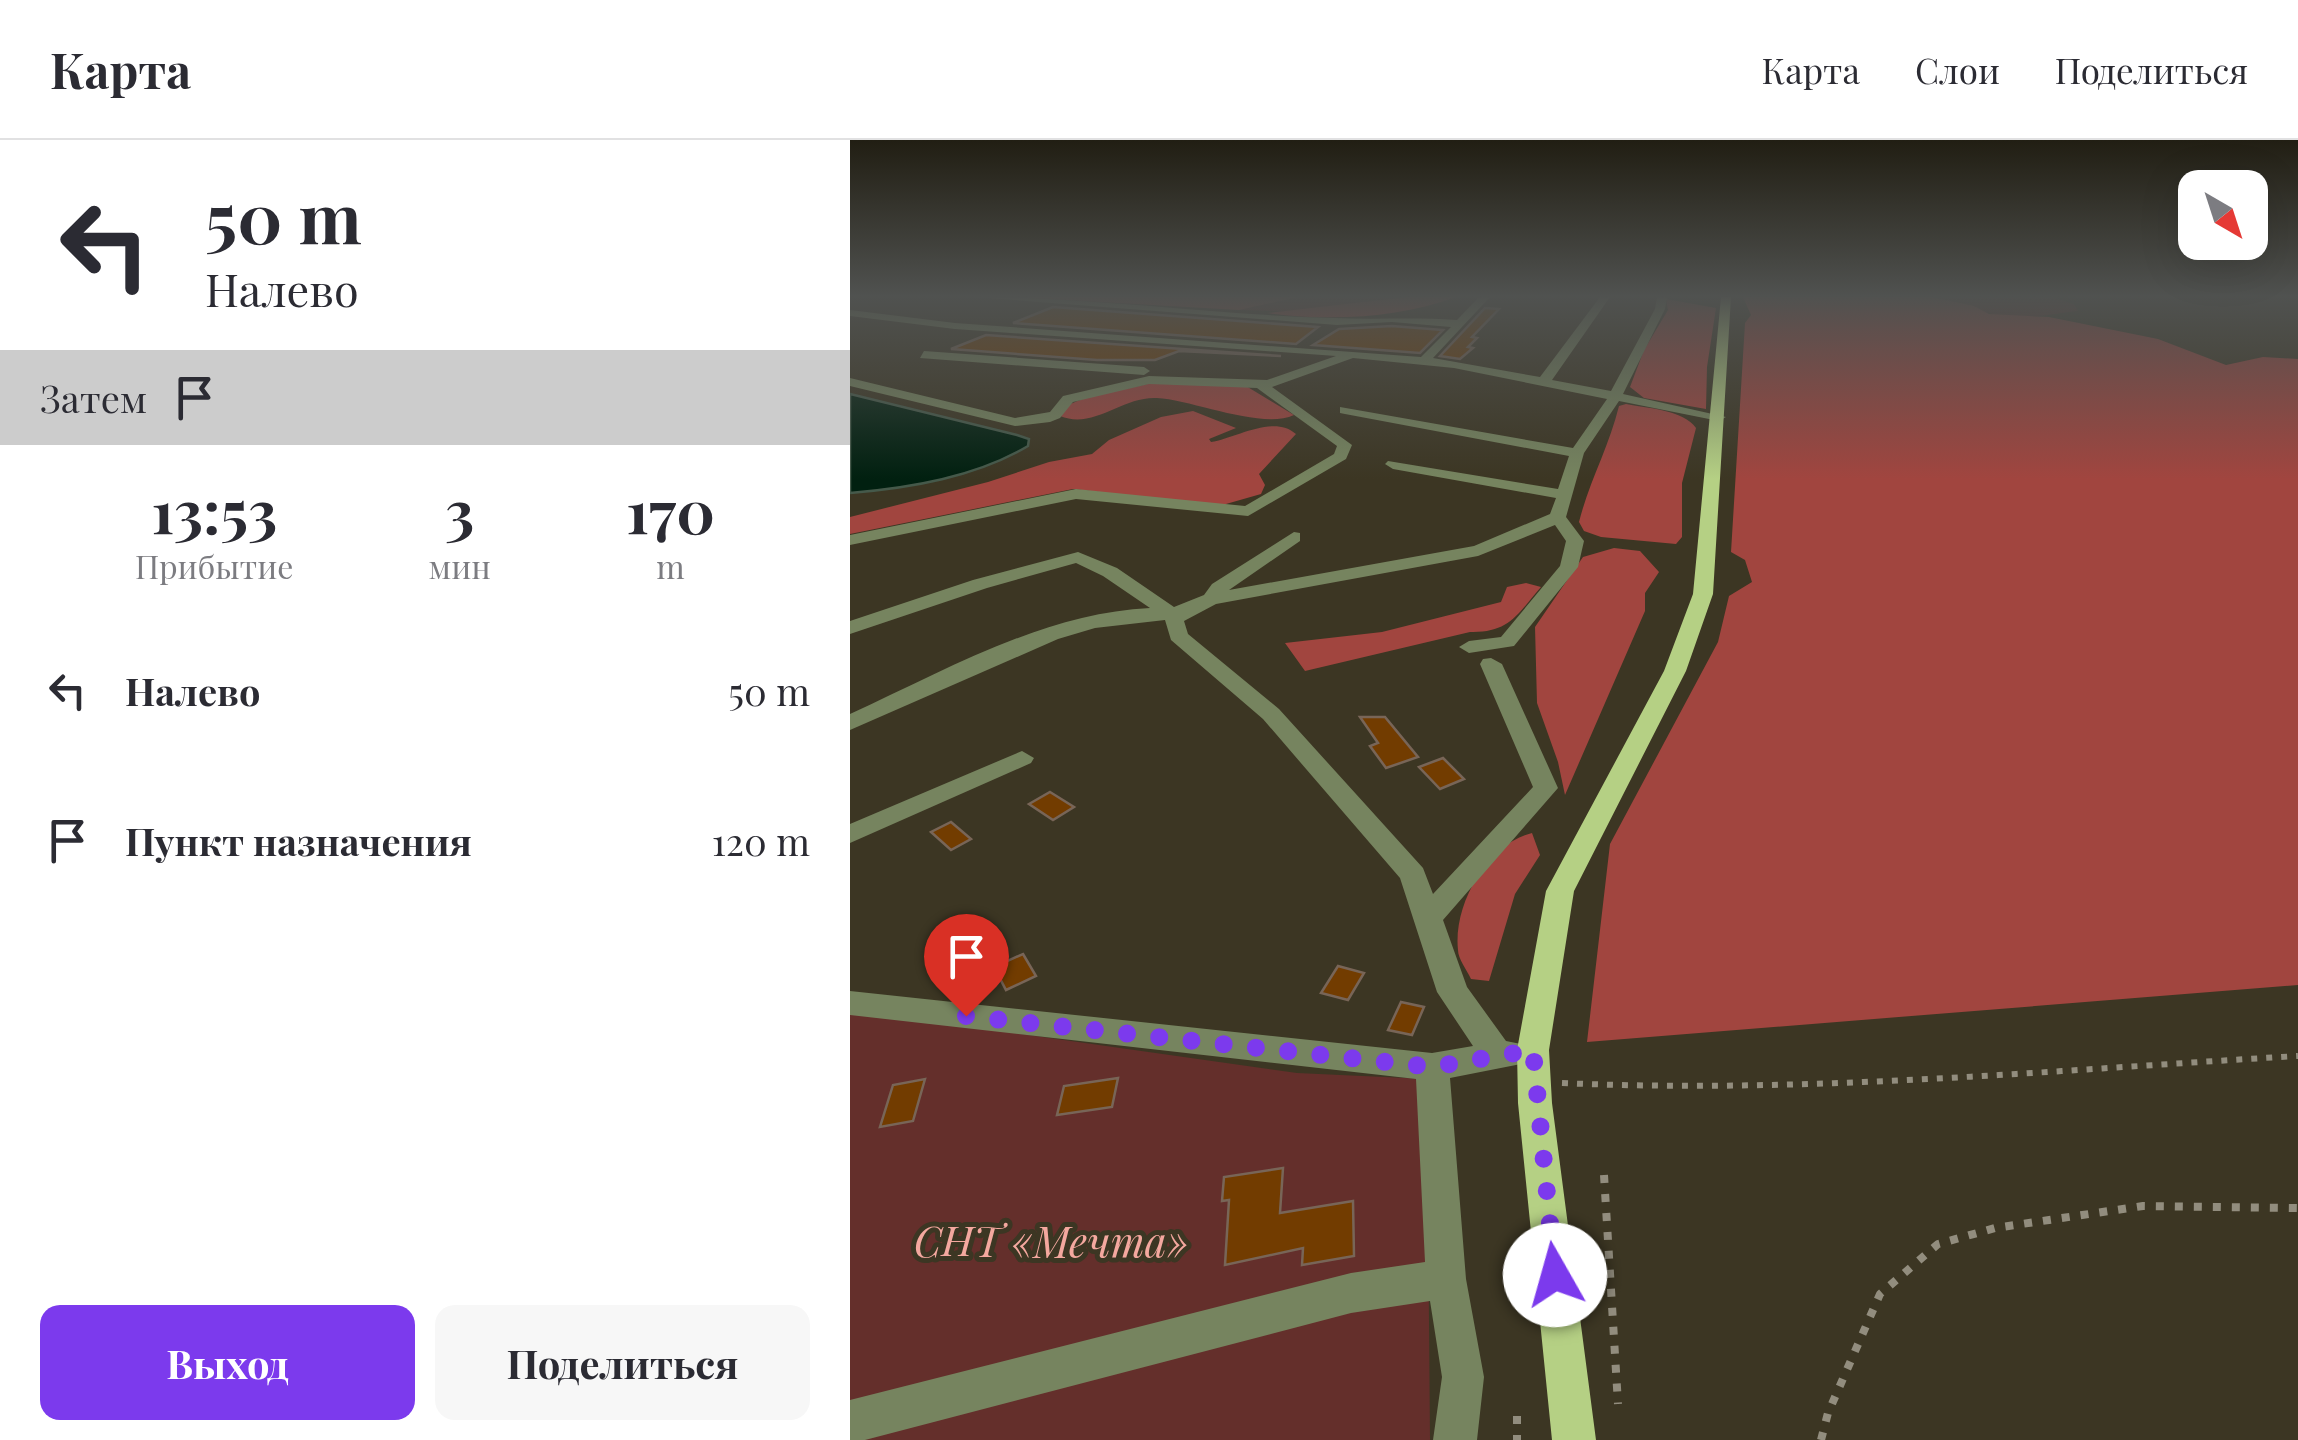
<!DOCTYPE html>
<html lang="ru">
<head>
<meta charset="utf-8">
<style>
  body { margin:0; font-family:"Playfair Display",serif; background:#f7f7f7; color:#2b2b33; height:100vh; display:flex; flex-direction:column; font-size:38px; white-space:nowrap }
  * { box-sizing:border-box; margin:0 }
  p { font-size:32px; color:#7c7c81 }
  .icon { flex:none; width:55px; height:55px; fill:none; stroke:currentColor; stroke-width:2; stroke-linecap:round; stroke-linejoin:round }
  .map { position:relative; flex:1; overflow:hidden }
  .details { display:flex; flex-direction:column; background:#fff; width:850px }
  .details>* { flex:none }
  .top-card { background:#fff; color:#2b2b33; overflow:hidden }
  .needle { width:65px; rotate:141deg }
  .buttons { position:absolute; left:1328px; top:30px; display:grid; gap:20px }
  .buttons a { display:grid; place-items:center; width:90px; height:90px; border-radius:20px; background:#fff; box-shadow:0 10px 40px #0002; font-size:50px }
  .pin { position:absolute; display:grid; place-items:center; width:85px; height:85px; color:#fff; margin:-102px -42px; border-radius:50% 50% 50% 0; rotate:-45deg; box-shadow:0 0 10px #0007 }
  .pin .icon { rotate:45deg }
  .me { position:absolute; width:110px; margin:-55px; rotate:353deg; stroke-linejoin:round; filter:drop-shadow(0 0 8px #0008) }
  .turn { display:flex; align-items:center; gap:35px; height:210px; padding:0 40px; font-size:45px }
  .turn .icon { width:130px; height:130px; stroke-width:2.5 }
  .turn b { display:block; font-size:70px; line-height:85px }
  .then { display:flex; align-items:center; height:95px; padding:0 40px; background:#0003; gap:20px; font-size:38px }
  .eta { display:flex; justify-content:space-evenly; align-items:center; height:170px; text-align:center }
  .eta b { font-size:60px; font-weight:700; line-height:70px }
  .primary-button { display:flex; gap:20px; margin-top:auto; padding:20px 40px }
  .primary-button a { flex:1; height:115px; border-radius:20px; background:#7c3aed; color:#fff; font-size:40px; font-weight:700; line-height:115px; text-align:center }
  .primary-button a+a { background:#f7f7f7; color:#2b2b33 }
  ul { padding:0; list-style:none }
  li { display:flex; align-items:center; gap:30px; height:150px; padding:0 40px }
  li div { flex:1 }
  li b { display:block; font-size:38px }
  li em { font-style:normal }
  header { display:flex; align-items:center; gap:60px; box-sizing:border-box; height:140px; padding:0 50px; background:#fff; border-bottom:2px solid #e1e1e2 }
  header strong { font-size:48px }
  nav { display:flex; gap:55px; margin-inline-start:auto; font-size:35px }
  main { display:flex; flex:1; min-height:0 }
  .map>svg:first-child { display:block }
</style>
</head>
<body>
<header>
<strong>Карта</strong>
<nav><a>Карта</a><a>Слои</a><a>Поделиться</a></nav>
</header>
<main>
<section class="details">
<div class="top-card">
<div class="turn"><svg class="icon" aria-label="left" viewBox="0 0 24 24"><path d="M17 20v-9H6M10 6l-5 5 5 5"/></svg><div><b>50 m</b>Налево</div></div>
<div class="then">Затем<svg class="icon" aria-label="arrive" viewBox="0 0 24 24"><path d="M6 21V4h12l-3 4 3 4H6"/></svg></div>
</div>
<div class="eta">
<div><b>13:53</b><p>Прибытие</p></div>
<div><b>3</b><p>мин</p></div>
<div><b>170</b><p>m</p></div>
</div>
<ul>
<li><svg class="icon" aria-label="left" viewBox="0 0 24 24"><path d="M17 20v-9H6M10 6l-5 5 5 5"/></svg><div><b>Налево</b></div><em>50 m</em></li>
<li><svg class="icon" aria-label="arrive" viewBox="0 0 24 24"><path d="M6 21V4h12l-3 4 3 4H6"/></svg><div><b>Пункт назначения</b></div><em>120 m</em></li>
</ul>
<div class="primary-button"><a>Выход</a><a>Поделиться</a></div>
</section>
<div class="map">
<svg width="1448" height="1300" viewBox="0 0 1448 1300">
  <rect width="100%" height="100%" fill="#3c3623"/>
  <path fill="#642f2b" d="M449 157H557L448 172 389 170Z
    M1082 157H1202L1224 164 1228 171C1200 174 1166 182 1138 173 1119 167 1102 161 1082 157Z
    M0 875H37L447 933 577 939 580 1300H0Z"/>
  <path fill="#a1453f" d="M164 157H449L389 170Z
    M557 157H606C546 179 479 181 417 173Z
    M893 157H1082L1124 166 1139 174 1199 177 1308 199 1376 225 1413 217 1448 219V845L737 902 760 704 868 502 879 456 902 442 895 420 881 412 895 183 901 175Z
    M816 159 866 168 857 227 856 269 794 258 780 247 794 210 818 170Z
    M301 243 396 246 444 275C412 290 343 260 307 258 272 256 244 290 210 276L212 269C237 253 271 251 301 243Z
    M776 264C796 268 834 270 846 288L832 343V397L826 404 751 397 734 391 729 382C739 342 759 307 769 266Z
    M343 271 386 288 359 299 361 302C386 298 424 274 446 294L409 334 415 345 411 354 369 366 223 349 0 394V377L138 342 199 322 242 314 259 300 311 277Z
    M764 408 790 411 809 432 795 453V471L715 655 708 622 687 563 685 487 733 417Z
    M676 443 691 447C667 475 659 493 620 492L455 531 435 503 532 492 651 462 657 447Z
    M682 693 690 715 665 754 639 841 621 839C617 830 608 819 608 810 603 765 637 704 682 693Z"/>
  <path fill="#012010" stroke="#45594a" stroke-width="2.5" d="M0 254 167 295 179 299 178 306C126 337 60 348 0 353Z"/>
  <path fill="#723c00" stroke="#786557" stroke-width="2.5" d="M203 167 468 187 446 204 163 183Z
    M635 168 649 169 622 197 627 198 618 207 623 208 610 219 590 216Z
    M542 186 593 190 570 213 463 205 489 189Z
    M136 195 431 216 329 211 305 220H247L101 209Z
    M510 577H535L568 617 536 628 520 606 528 603Z
    M593 618 614 639 590 649 569 627Z
    M200 652 224 667 203 680 179 664Z
    M101 682 121 699 101 710 81 692Z
    M173 814 186 836 156 850 144 827Z
    M488 826 514 833 498 860 471 853Z
    M551 862 574 867 562 895 538 890Z
    M268 938 262 967 207 975 214 946Z
    M75 939 63 981 30 987 43 945Z
    M433 1028 430 1073 503 1061 504 1116 452 1125 453 1108 375 1125 379 1060 372 1061 374 1037Z"/>
  <g fill="none" stroke-linecap="round" stroke-linejoin="round">
    <path stroke="#928d7e" stroke-width="6" stroke-dasharray="6 9" stroke-linecap="butt" d="M712 943C957 954 1203 930 1448 916"/>
    <path stroke="#928d7e" stroke-width="8" stroke-dasharray="8 11" stroke-linecap="butt" d="M754 1035 768 1264
      M667 1276V1300
      M971 1300 978 1273 1030 1154 1088 1104 1145 1088 1293 1066 1448 1068"/>
    <path fill="#76845f" fill-rule="evenodd" d="M125 157C245 157 364 175 484 178 525 180 565 177 607 180L629 157H640L583 218 690 237 750 157H760L702 240 761 251 805 169 807 157H817L815 169 773 254 876 277 869 281 769 261 734 313 716 377 734 401 728 427 664 506 619 513 609 507 619 501 651 497 710 426 716 401 705 385 628 416 366 464 334 481 338 494 429 569 573 728 583 754 683 647 630 524 633 519 641 518 652 524 708 648 593 780 617 847 656 901 671 904 675 914 671 924 600 938 616 1139 634 1237 627 1300H583L592 1237 580 1161 501 1173 15 1300H0V1260L501 1133 575 1122 566 939 0 875V851L582 913 623 906 587 852 550 738 413 579 321 500 315 480 245 488 208 499 0 590V574C95 531 193 473 300 468L253 436 226 423 137 448 0 494V481L123 440 228 412 267 428 324 467 354 455 362 444 444 392 450 393V401L379 450 624 406 700 374 706 358 543 329 535 324 538 321 708 349 719 316 495 274 490 273V267L723 308 757 259 604 228 503 218 422 247 502 305 496 319 398 376 226 359 0 405V395L226 349 395 366 484 314 487 306 407 248 299 244 223 262 210 278 200 282 165 286 0 246V238L165 278 200 272 213 256 299 236 417 240 486 216 105 189 0 176V170L105 183 571 217 601 187 542 182 487 185Z
      M74 211 294 227 300 231 294 235 70 218Z
      M172 611 184 618 181 623 0 703V684Z"/>
    <path fill="#b5d084" fill-rule="evenodd" d="M871 157H881L863 454 836 531 724 751 699 910 702 963 746 1300H702L668 963 667 910 696 751 814 531 843 454Z"/>
  </g>
  <linearGradient id="sky" x2="0" y2="1"><stop stop-color="#211e13"/><stop offset="0.46" stop-color="#505250"/><stop offset="1" stop-color="#505250" stop-opacity="0"/></linearGradient>
  <rect width="1448" height="339" fill="url(#sky)"/>
  <g fill="none" stroke-linecap="round" stroke-linejoin="round">
    <path stroke="#7c3aed" stroke-width="18" stroke-dasharray="0 32.4" d="M116 876 582 927 683 910 705 1135"/>
  </g>
  <g text-anchor="middle" dominant-baseline="central" stroke-width="10" stroke-linejoin="round" paint-order="stroke">
    <g font-size="42" font-style="italic" fill="#f4a89f" stroke="#3c3623">
      <text x="201" y="1100">СНТ «Мечта»</text>
    </g>
  </g>
</svg>
<div class="buttons">
<a><svg class="needle" viewBox="-14 -14 28 28"><path d="M0-13l5 13h-10z" fill="#e53935"/><path d="M0 13l5-13h-10z" fill="#7c7c81"/></svg></a>
</div>
<div class="pin" style="left:116px;top:876px;background:#d93025"><svg class="icon" aria-label="arrive" viewBox="0 0 24 24"><path d="M6 21V4h12l-3 4 3 4H6"/></svg></div>
<svg class="me" style="left:705px;top:1135px" viewBox="-20 -20 40 40"><circle r="19" fill="#fff"/><path d="M0-13L10 11 0 6-10 11z" fill="#7c3aed"/></svg>
</div>
</main>
</body>
</html>
